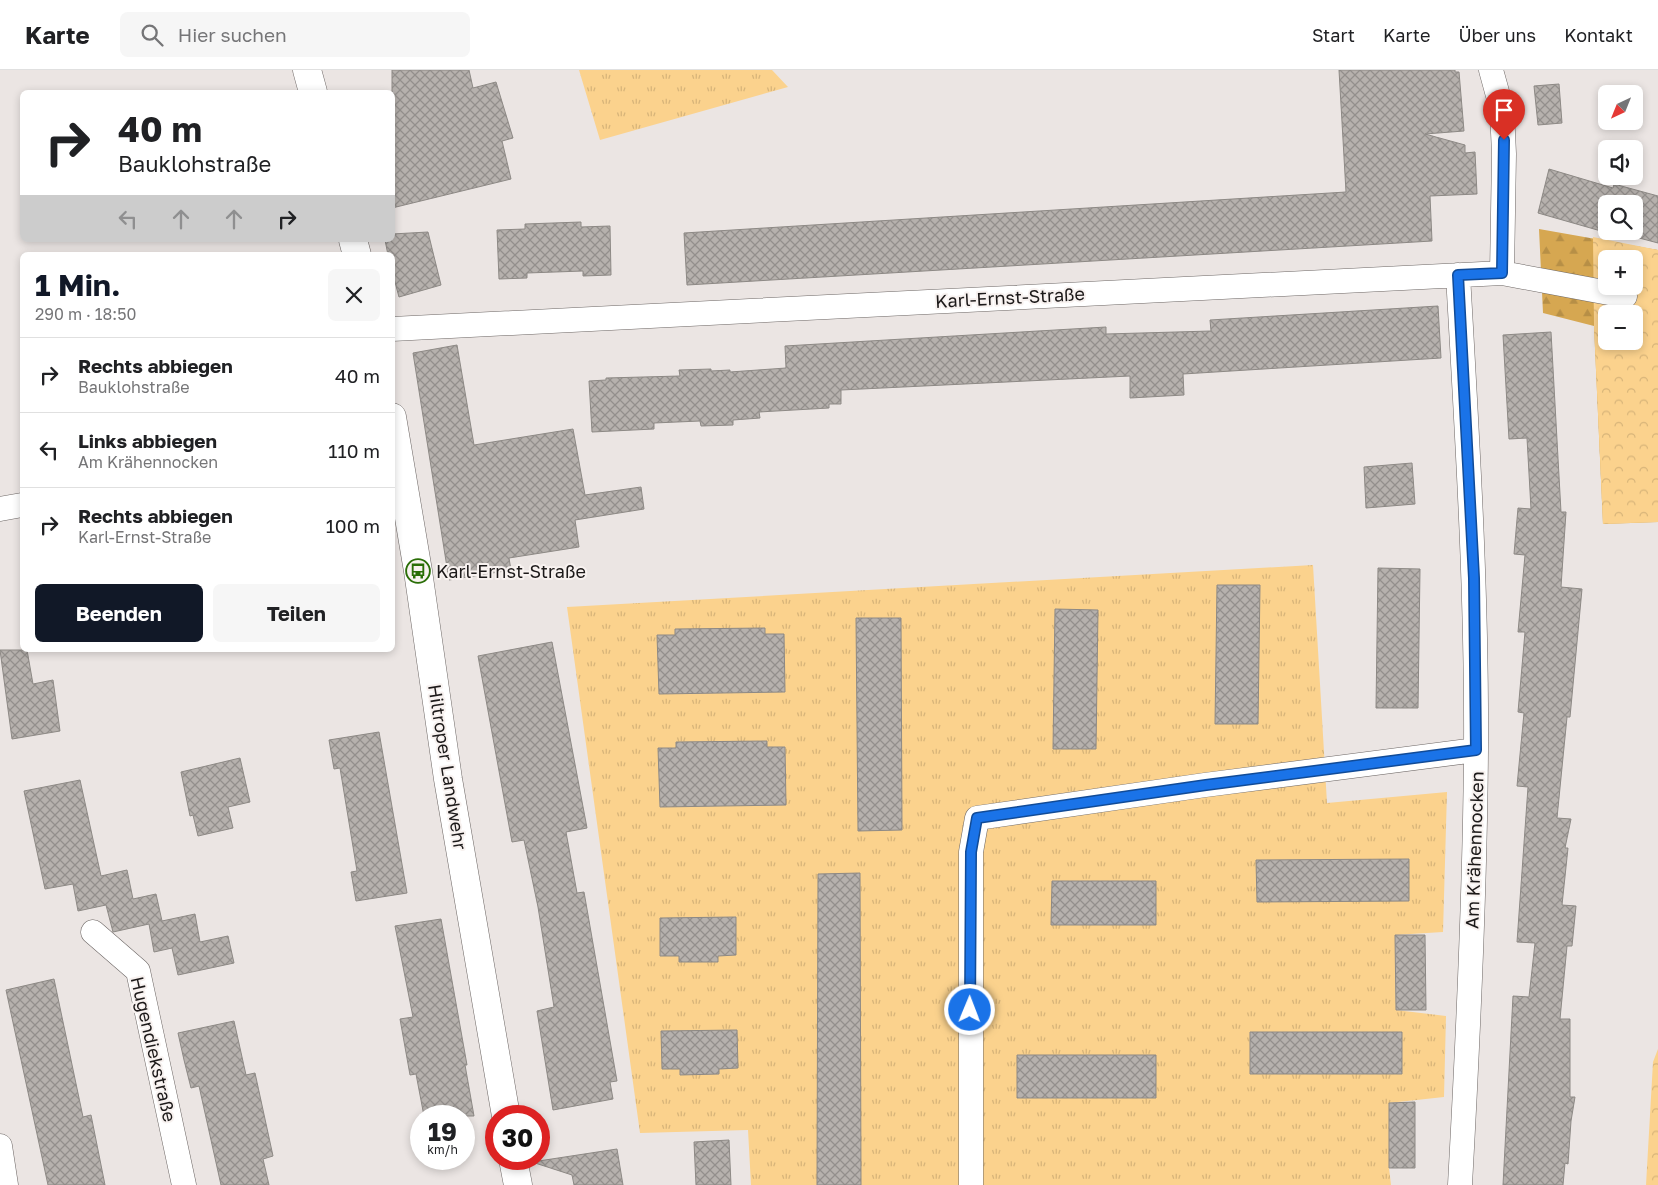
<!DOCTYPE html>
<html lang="de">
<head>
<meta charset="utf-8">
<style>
  body { margin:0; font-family:"Golos Text",sans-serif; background:#f6f6f6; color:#202124; height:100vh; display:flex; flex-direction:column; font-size:19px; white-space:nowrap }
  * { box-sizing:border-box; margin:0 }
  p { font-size:16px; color:#757577 }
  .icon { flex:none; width:28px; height:28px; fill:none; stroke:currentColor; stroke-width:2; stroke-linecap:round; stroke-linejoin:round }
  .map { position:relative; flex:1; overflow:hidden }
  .side { position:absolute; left:20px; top:182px; width:375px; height:400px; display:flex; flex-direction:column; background:#fff; border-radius:8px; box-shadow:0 2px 8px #0003 }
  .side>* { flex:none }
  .top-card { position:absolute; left:20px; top:20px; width:375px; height:152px; border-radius:8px; box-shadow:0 2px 8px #0003; background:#fff; color:#202124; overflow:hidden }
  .needle { width:32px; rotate:223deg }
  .fabs { position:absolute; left:1598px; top:15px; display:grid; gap:10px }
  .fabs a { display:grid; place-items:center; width:45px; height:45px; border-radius:8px; background:#fff; box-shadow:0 2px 8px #0003; font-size:25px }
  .speed { position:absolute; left:410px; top:1035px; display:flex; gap:10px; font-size:25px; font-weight:700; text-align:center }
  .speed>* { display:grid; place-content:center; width:65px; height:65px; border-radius:50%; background:#fff; box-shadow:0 2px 8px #0003; line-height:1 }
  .speed small { font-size:12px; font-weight:400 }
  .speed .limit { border:8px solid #d22; background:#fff; color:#111 }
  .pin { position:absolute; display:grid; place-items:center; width:42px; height:42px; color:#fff; margin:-51px -21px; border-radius:50% 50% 50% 0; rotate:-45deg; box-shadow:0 0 5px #0007 }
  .pin .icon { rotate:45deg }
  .me { position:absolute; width:55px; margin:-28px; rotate:1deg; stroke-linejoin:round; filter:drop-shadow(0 0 4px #0008) }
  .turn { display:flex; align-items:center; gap:18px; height:105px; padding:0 15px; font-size:22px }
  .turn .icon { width:65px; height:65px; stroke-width:2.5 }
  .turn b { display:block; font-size:35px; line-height:42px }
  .lanes { display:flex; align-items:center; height:48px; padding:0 15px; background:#0003; justify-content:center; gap:25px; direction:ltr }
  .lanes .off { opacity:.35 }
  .round { display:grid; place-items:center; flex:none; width:52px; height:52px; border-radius:8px; background:#f6f6f6 }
  .summary { display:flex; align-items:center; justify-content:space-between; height:85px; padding:0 15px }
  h1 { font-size:30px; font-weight:700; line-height:38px; color:#111827 }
  .action { display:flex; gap:10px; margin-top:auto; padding:10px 15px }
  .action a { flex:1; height:58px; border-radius:8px; background:#111827; color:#fff; font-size:20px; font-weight:700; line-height:58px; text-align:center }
  .action a+a { background:#f6f6f6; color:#202124 }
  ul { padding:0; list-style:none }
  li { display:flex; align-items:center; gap:15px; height:75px; padding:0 15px; border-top:1px solid #e0e0e0 }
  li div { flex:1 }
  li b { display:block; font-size:19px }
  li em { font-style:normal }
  header { display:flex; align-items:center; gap:30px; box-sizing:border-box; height:70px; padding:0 25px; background:#fff; border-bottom:1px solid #e0e0e0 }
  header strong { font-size:24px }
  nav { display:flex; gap:28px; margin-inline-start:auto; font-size:18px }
  .search { width:350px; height:45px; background:#f6f6f6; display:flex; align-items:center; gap:12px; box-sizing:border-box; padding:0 18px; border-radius:8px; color:#757577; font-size:19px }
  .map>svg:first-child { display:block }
</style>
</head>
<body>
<header>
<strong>Karte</strong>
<div class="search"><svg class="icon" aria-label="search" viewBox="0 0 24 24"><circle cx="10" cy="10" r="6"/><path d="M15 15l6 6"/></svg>Hier suchen</div>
<nav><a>Start</a><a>Karte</a><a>Über uns</a><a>Kontakt</a></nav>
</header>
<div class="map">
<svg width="1658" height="1115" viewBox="0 0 1658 1115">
  <defs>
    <pattern id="grass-tufts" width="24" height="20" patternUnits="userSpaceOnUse" patternTransform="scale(1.25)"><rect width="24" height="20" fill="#fbd28d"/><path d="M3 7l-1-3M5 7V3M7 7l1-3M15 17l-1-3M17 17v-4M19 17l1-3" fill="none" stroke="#d7b479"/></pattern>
    <pattern id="forest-firs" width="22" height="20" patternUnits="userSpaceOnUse" patternTransform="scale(1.25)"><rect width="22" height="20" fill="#d6a751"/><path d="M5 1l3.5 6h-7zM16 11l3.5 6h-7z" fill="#b78f46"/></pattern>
    <pattern id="park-crowns" width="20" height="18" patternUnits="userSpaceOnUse" patternTransform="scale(1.25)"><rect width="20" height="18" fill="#fbd28d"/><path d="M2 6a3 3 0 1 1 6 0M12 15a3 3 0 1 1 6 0" fill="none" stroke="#d7b479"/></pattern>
    <pattern id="building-cross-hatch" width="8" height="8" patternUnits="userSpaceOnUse" patternTransform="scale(1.25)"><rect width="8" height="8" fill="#b6b1ad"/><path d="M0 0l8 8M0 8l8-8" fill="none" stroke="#938f8c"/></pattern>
  </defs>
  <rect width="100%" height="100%" fill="#ebe5e3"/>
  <path fill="url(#grass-tufts)" d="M579 0H772L788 17 600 70Z
    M1313 495 1327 733 1447 722 1443 862 1395 865 1396 940 1446 946 1444 1027 1389 1033V1098L1391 1115H751L748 1060 640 1063 567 537Z"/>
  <path fill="url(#forest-firs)" fill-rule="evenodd" d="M1539 159 1658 180V452L1603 454 1594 256 1543 243ZM1606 189H1634V216H1606ZM1606 244H1634V271H1606Z"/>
  <path fill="url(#park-crowns)" fill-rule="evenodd" d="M1593 167 1658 180V452L1603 454 1594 256ZM1606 189H1634V216H1606ZM1606 244H1634V271H1606Z
    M1658 979V1115H1646L1653 992Z"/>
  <path fill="url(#building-cross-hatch)" stroke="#8d8985" d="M392 0H469L473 18 496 12 513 68 502 71 511 109 392 138Z
    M1339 0H1455V2H1459L1464 61 1425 64 1465 75V83L1475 82 1477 124 1430 126 1432 171 687 215 684 163 1346 122Z
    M1559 14 1562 53 1538 55 1534 16Z
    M1549 99 1613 118 1614 114 1658 126V173L1613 161H1634V134H1606V159L1602 158 1601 161 1538 143Z
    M581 152V157L610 156 611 205 583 206V201L527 203V208L499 209 497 160 525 159V154Z
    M428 162 441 215 399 227 392 201V185H388L385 170H392V164Z
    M1438 236 1441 288 1183 304 1184 325 1130 328V306L841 320V334H829V338L759 342 760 348 733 350V355L701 356 700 351 654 353V359L592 362 589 311 606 310V308L680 306 679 300 711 299V301L730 300V302L786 298 785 276 1106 257V264L1211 261 1210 250Z
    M1551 262 1561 442H1566L1561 517 1582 519 1570 647H1567L1557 748 1571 749 1565 778H1568L1562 835 1576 836 1572 876H1567L1560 949H1570V1027H1575L1571 1051 1568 1094 1565 1093 1563 1115H1503L1513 926 1529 927 1535 873 1517 872 1528 717 1517 716 1524 643 1518 642 1525 562H1518L1525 485 1514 484 1518 438 1531 439 1527 368 1509 369 1503 265Z
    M457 275 474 375 573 359 585 425 641 417 644 439 575 450 579 477 509 488 511 500 449 510 413 283Z
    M1412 393 1415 434 1366 438 1364 397Z
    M1378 498 1420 499 1418 638H1376Z
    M1217 515H1260L1258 654H1215Z
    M1055 539 1098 540 1096 679H1053Z
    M856 548H901L902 760 858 761Z
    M765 558V564H784L785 622 659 624 657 565H675V559Z
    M552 572 587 758 566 762 577 823 584 822 617 1011 610 1012 613 1029 553 1040 537 941 554 937 538 837 524 770 512 772 478 586Z
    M0 580H27L33 614 53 610 60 661 12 669Z
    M379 662 407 823 356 831 351 802 357 801 340 698 334 699 329 670Z
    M767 671V677H785L786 735 660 737 658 678H676V672Z
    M240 688 250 732 228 737 233 758 198 766 193 745 190 746 181 702Z
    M80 710 101 806 127 800 133 829 156 824 162 851 195 844 200 872 228 866 234 893 178 905 172 878 154 882 149 854 113 862 106 835 78 841 73 814 45 819 24 721Z
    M1409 789V831L1257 832 1256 790Z
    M860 803 861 1115H817L818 804Z
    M1052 811H1156V855H1051Z
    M736 847V885L718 886V892H679V886H660V848Z
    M441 849 467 995H465L474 1046H424L416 1004 410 1005 400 949 413 947 395 856Z
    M1395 865H1425L1426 940H1396Z
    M54 909 83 1047 91 1045 105 1115H48L6 920Z
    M234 951 246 1005 255 1003 273 1086 263 1089 269 1115H221L199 1016 191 1018 184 990 178 963Z
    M737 960 738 998 719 999V1004L680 1005V999H662L661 961Z
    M1250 962H1402V1004H1250Z
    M1017 985H1156V1028H1017Z
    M1415 1032V1098H1389V1033Z
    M729 1070 731 1115H696L694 1072Z
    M617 1079 623 1115H574L572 1105 532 1092Z"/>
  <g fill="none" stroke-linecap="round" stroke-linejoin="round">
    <g stroke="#6d6765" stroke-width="25">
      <path id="street" d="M1491 0 1502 40 1504 84 1502 203
        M1458 205C1467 363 1477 522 1476 680 1475 825 1468 970 1460 1115
        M392 259 1502 203 1625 226
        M0 439 22 435
        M93 862 138 901 184 1115
        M0 1076 6 1115
        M971 1115V782L977 748 1205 715 1476 680"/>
    </g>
    <g stroke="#6d6765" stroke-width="29">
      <path id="secondary" d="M307 0 313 22
        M353 170 357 185
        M392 347 418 501 448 709 506 1046
        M513 1089 518 1115"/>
    </g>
    <use href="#street" stroke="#fff" stroke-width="24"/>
    <use href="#secondary" stroke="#fff" stroke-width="28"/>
  </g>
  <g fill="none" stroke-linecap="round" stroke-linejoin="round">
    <g stroke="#114b97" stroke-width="12">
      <path id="route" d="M970 940 971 782 977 748 1206 715 1476 680 1474 508 1458 205 1502 203 1504 70"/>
    </g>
    <use href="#route" stroke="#1a73e8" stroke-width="9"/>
  </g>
  <defs>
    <g id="bus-ring" transform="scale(1.25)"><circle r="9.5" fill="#f8f2f0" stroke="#2a6e07" stroke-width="1.5"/><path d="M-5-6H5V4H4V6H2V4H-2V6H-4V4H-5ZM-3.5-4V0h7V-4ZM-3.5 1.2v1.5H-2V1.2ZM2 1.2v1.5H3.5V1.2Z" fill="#2a6e07"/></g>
  </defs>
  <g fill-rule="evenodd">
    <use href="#bus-ring" x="418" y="501"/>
  </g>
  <g text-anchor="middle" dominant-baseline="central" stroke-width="4" stroke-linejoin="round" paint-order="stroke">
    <g font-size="18" fill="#1c1919" stroke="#f8f2f0">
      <text transform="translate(1010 227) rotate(-3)">Karl-Ernst-Straße</text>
      <text transform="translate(448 697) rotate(81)">Hiltroper Landwehr</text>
      <text transform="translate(1474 780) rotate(-88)">Am Krähennocken</text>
      <text transform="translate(154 979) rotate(77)">Hugendiekstraße</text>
    </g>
    <g font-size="18" fill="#1c1919" stroke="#f8f2f0" text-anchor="start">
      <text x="436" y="501">Karl-Ernst-Straße</text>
    </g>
  </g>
</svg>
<div class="fabs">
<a><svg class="needle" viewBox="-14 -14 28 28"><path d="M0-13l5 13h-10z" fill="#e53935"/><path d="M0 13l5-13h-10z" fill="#757577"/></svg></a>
<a><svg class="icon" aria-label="sound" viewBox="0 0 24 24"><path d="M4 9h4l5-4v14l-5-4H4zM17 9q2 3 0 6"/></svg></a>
<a><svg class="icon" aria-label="search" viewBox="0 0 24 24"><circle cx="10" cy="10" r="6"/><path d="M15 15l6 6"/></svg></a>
<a>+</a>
<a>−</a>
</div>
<div class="speed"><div>19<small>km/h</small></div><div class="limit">30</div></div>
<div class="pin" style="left:1504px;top:70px;background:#d93025"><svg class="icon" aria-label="arrive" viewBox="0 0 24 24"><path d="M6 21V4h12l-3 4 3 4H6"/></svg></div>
<svg class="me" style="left:970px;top:940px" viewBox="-20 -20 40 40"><circle r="17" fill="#1a73e8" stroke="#fff" stroke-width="3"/><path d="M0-11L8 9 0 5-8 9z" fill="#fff"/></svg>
<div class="top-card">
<div class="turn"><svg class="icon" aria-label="right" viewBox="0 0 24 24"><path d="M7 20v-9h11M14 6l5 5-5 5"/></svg><div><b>40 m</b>Bauklohstraße</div></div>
<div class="lanes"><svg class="icon off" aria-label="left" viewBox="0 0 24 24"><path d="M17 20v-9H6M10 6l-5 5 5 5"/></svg><svg class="icon off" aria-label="ahead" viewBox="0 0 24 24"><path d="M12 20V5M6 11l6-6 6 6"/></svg><svg class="icon off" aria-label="ahead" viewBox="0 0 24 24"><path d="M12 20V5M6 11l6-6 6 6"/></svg><svg class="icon" aria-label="right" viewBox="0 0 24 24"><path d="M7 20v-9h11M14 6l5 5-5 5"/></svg></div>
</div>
<section class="side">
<div class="summary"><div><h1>1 Min.</h1><p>290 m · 18:50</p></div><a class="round"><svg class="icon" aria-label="close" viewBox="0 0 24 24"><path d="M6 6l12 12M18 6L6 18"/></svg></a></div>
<ul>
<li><svg class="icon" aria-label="right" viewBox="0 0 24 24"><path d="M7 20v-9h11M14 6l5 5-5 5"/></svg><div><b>Rechts abbiegen</b><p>Bauklohstraße</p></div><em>40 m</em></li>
<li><svg class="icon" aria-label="left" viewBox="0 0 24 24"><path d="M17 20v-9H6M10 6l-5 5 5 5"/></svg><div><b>Links abbiegen</b><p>Am Krähennocken</p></div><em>110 m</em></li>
<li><svg class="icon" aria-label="right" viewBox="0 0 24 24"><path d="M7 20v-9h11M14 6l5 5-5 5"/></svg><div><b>Rechts abbiegen</b><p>Karl-Ernst-Straße</p></div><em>100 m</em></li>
</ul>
<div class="action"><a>Beenden</a><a>Teilen</a></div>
</section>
</div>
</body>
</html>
